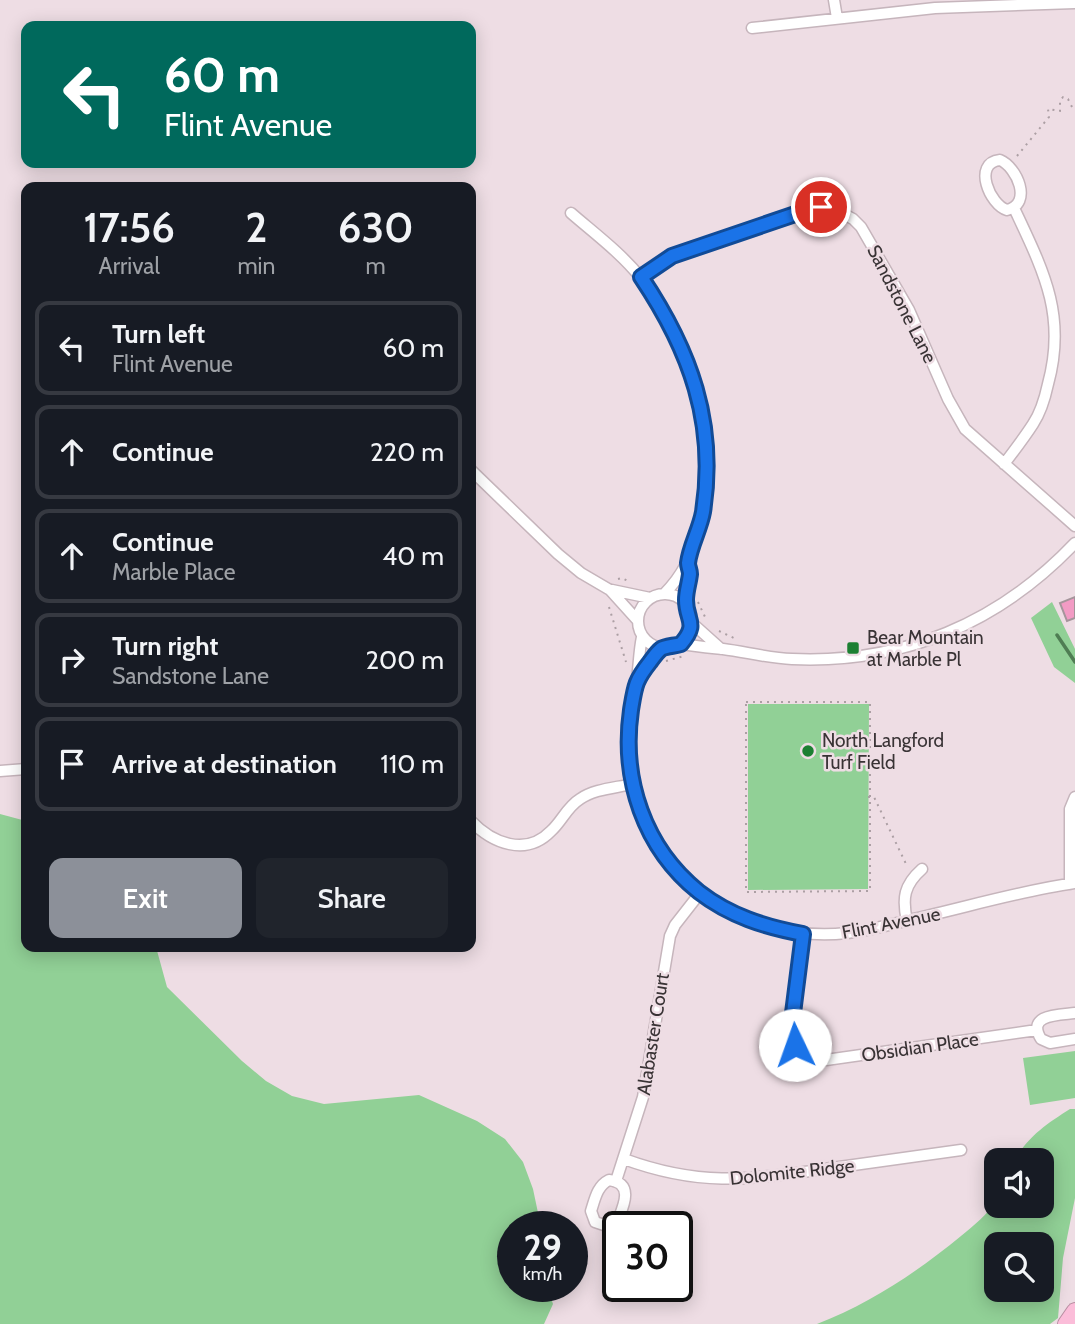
<!DOCTYPE html>
<html lang="en">
<head>
<meta charset="utf-8">
<style>
  body { margin:0; font-family:Cabin,sans-serif; background:#20242c; color:#f1f3f6; height:100vh; display:flex; flex-direction:column; font-size:26px; white-space:nowrap }
  * { box-sizing:border-box; margin:0 }
  p { font-size:23px; color:#9ea1a6 }
  .icon { flex:none; width:38px; height:38px; fill:none; stroke:currentColor; stroke-width:2; stroke-linecap:round; stroke-linejoin:round }
  .map { position:relative; flex:1; overflow:hidden }
  .drawer { position:absolute; left:21px; top:182px; width:455px; height:770px; display:flex; flex-direction:column; background:#171b24; border-radius:14px; box-shadow:0 4px 18px #0003 }
  .drawer>* { flex:none }
  .guide { position:absolute; left:21px; top:21px; width:455px; height:147px; border-radius:14px; box-shadow:0 4px 18px #0003; background:#00695c; color:#fff; overflow:hidden }
  .fabs { position:absolute; left:984px; top:1148px; display:grid; gap:14px }
  .fabs a { display:grid; place-items:center; width:70px; height:70px; border-radius:14px; background:#171b24; box-shadow:0 4px 18px #0003; font-size:35px }
  .speed { position:absolute; left:497px; top:1211px; display:flex; gap:14px; font-size:35px; font-weight:700; text-align:center }
  .speed>* { display:grid; place-content:center; width:91px; height:91px; border-radius:50%; background:#171b24; box-shadow:0 4px 18px #0003; line-height:1 }
  .speed small { font-size:18px; font-weight:400 }
  .speed .limit { border:4px solid #111; border-radius:10px; background:#fff; color:#111 }
  .pin { position:absolute; display:grid; place-items:center; width:60px; height:60px; color:#fff; margin:-30px; border:4px solid #fff; border-radius:50%; box-shadow:0 2px 7px #0007 }
  .me { position:absolute; width:77px; margin:-38px; rotate:357deg; stroke-linejoin:round; filter:drop-shadow(0 0 5px #0008) }
  .turn { display:flex; align-items:center; gap:24px; height:147px; padding:0 28px; font-size:32px }
  .turn .icon { width:91px; height:91px; stroke-width:2.5 }
  .turn b { display:block; font-size:49px; line-height:60px }
  .eta { display:flex; justify-content:space-evenly; align-items:center; height:119px; text-align:center }
  .eta b { font-size:42px; font-weight:600; line-height:49px }
  .cta { display:flex; gap:14px; margin-top:auto; padding:14px 28px }
  .cta a { flex:1; height:80px; border-radius:14px; background:#8c9099; color:#fff; font-size:28px; font-weight:600; line-height:80px; text-align:center }
  .cta a+a { background:#20242c; color:#f1f3f6 }
  ul { padding:0; list-style:none }
  li { display:flex; align-items:center; gap:21px; height:94px; margin:0 14px 10px; padding:0 14px; border:4px solid #363941; border-radius:14px }
  li div { flex:1 }
  li b { display:block; font-size:26px }
  li em { font-style:normal }
  .map>svg:first-child { display:block }
</style>
</head>
<body>
<div class="map">
<svg width="1075" height="1324" viewBox="0 0 1075 1324">
  <rect width="100%" height="100%" fill="#eedde4"/>
  <path fill="#91d096" fill-rule="evenodd" d="M1052 602 1075 649V683L1054 667 1031 618Z
    M748 704H869L868 889 748 890Z
    M0 814 26 821V947H156L167 987 242 1061 266 1081 292 1096 324 1104 419 1095 477 1121 505 1139 523 1162 533 1189 541 1227H513V1286H547L553 1304 544 1324H0Z
    M1075 1051V1098L1030 1105 1023 1058Z
    M1070 1109H1075V1198L1063 1258 1058 1318 1050 1324H817C871 1303 917 1272 961 1236 973 1226 988 1214 996 1201V1206H1041V1160H1015C1028 1136 1048 1123 1070 1109ZM1041 1244V1290H996V1244Z"/>
  <g fill="none" stroke-linecap="round" stroke-linejoin="round">
    <path stroke="#4f7d53" stroke-width="3.5" d="M1057 635 1075 662"/>
  </g>
  <path fill="#f29bc4" stroke="#a5959b" stroke-width="2" d="M1075 597V618L1067 621 1060 603Z"/>
  <g fill="none" stroke-linecap="round" stroke-linejoin="round">
    <g stroke="#c6b5bc" stroke-width="13">
      <path id="minor" d="M834 0 837 18
        M752 28 935 8 1075 3
        M1000 160C1017 167 1033 204 1007 210 990 205 972 163 1000 160Z
        M571 213C594 233 621 253 641 278 696 346 721 444 699 529 692 555 683 575 664 594
        M641 277 672 256 809 209 832 208 853 219 861 227 909 310 948 399 965 429 1075 526
        M1004 464C1014 451 1024 438 1033 424 1041 412 1045 398 1048 384 1067 315 1043 270 1014 208
        M471 470 558 554 581 573 610 590 638 621
        M612 590 650 598
        M638 621a27 27 0 1 1 54 0a27 27 0 1 1-54 0Z
        M686 603 690 573 688 564
        M692 623 721 649
        M642 637C639 651 639 665 637 679 634 709 625 737 629 768 642 873 744 945 847 933 868 931 888 925 909 920 964 908 1019 891 1075 883
        M681 644C695 646 709 648 723 649 746 652 768 658 792 659 903 664 999 623 1075 543
        M637 678 662 648
        M0 771 26 769
        M471 821C492 843 526 857 551 831 562 821 567 807 580 799 594 789 615 788 632 784
        M1070 884V809L1075 797
        M907 921C902 898 904 885 922 869
        M802 934 792 1028 795 1045 807 1059 826 1060 1037 1030
        M1075 1013C1059 1015 1026 1014 1041 1039L1050 1043 1075 1039
        M624 1159C703 1188 751 1179 832 1168 875 1162 918 1156 961 1150
        M609 1180C634 1183 624 1205 618 1220L607 1226 595 1222 591 1211C595 1199 597 1186 609 1180Z
        M616 1181 643 1097 670 936 675 925 700 893"/>
    </g>
    <g stroke="#b78da0" stroke-width="18">
      <path id="highway" d="M1066 1324 1075 1311"/>
    </g>
    <path stroke="#ac9fa4" stroke-width="2" stroke-dasharray="2 5" stroke-linecap="butt" d="M1017 156 1049 117 1048 109 1060 111V101L1063 97 1068 99 1072 107 1075 105
      M618 579 622 578 628 581
      M698 602 706 619
      M609 607 626 662
      M719 631 736 639
      M666 661 684 656
      M746 702H870V891L746 892Z
      M868 797H874L907 866"/>
    <use href="#minor" stroke="#fff" stroke-width="10"/>
    <use href="#highway" stroke="#fbbdd9" stroke-width="16"/>
  </g>
  <g fill="none" stroke-linecap="round" stroke-linejoin="round">
    <g stroke="#114b97" stroke-width="18">
      <path id="route" d="M795 1045 792 1021 803 934C765 927 730 916 699 892 644 848 621 779 631 710 635 686 635 681 650 662 653 658 657 652 661 649 665 646 675 646 681 644 699 623 686 621 686 600 686 591 689 583 690 574 690 570 688 567 688 563 690 546 700 529 703 512 717 423 690 350 641 277L672 256 810 209 821 207"/>
    </g>
    <use href="#route" stroke="#1a73e8" stroke-width="12"/>
  </g>
  <g fill="#1c7f32" stroke="#eedde4" stroke-width="2.5">
    <rect x="846" y="641" width="14" height="14" rx="3.5"/>
    <circle cx="808" cy="751" r="7"/>
  </g>
  <g text-anchor="middle" dominant-baseline="central" stroke-width="5" stroke-linejoin="round" paint-order="stroke">
    <g font-size="19" fill="#393335" stroke="#eedde4">
      <text transform="translate(902 304) rotate(63)">Sandstone Lane</text>
      <text transform="translate(891 923) rotate(-11)">Flint Avenue</text>
      <text transform="translate(653 1034) rotate(-81)">Alabaster Court</text>
      <text transform="translate(920 1047) rotate(-8)">Obsidian Place</text>
      <text transform="translate(792 1172) rotate(-6)">Dolomite Ridge</text>
    </g>
    <g font-size="19" fill="#393335" stroke="#eedde4" text-anchor="start">
      <text x="867" y="637">Bear Mountain<tspan x="867" dy="22">at Marble Pl</tspan></text>
      <text x="822" y="740">North Langford<tspan x="822" dy="22">Turf Field</tspan></text>
    </g>
  </g>
</svg>
<div class="fabs">
<a><svg class="icon" aria-label="sound" viewBox="0 0 24 24"><path d="M4 9h4l5-4v14l-5-4H4zM17 9q2 3 0 6"/></svg></a>
<a><svg class="icon" aria-label="search" viewBox="0 0 24 24"><circle cx="10" cy="10" r="6"/><path d="M15 15l6 6"/></svg></a>
</div>
<div class="speed"><div>29<small>km/h</small></div><div class="limit">30</div></div>
<div class="pin" style="left:821px;top:207px;background:#d93025"><svg class="icon" aria-label="arrive" viewBox="0 0 24 24"><path d="M6 21V4h12l-3 4 3 4H6"/></svg></div>
<svg class="me" style="left:795px;top:1045px" viewBox="-20 -20 40 40"><circle r="19" fill="#fff"/><path d="M0-13L10 11 0 6-10 11z" fill="#1a73e8"/></svg>
<div class="guide">
<div class="turn"><svg class="icon" aria-label="left" viewBox="0 0 24 24"><path d="M17 20v-9H6M10 6l-5 5 5 5"/></svg><div><b>60 m</b>Flint Avenue</div></div>
</div>
<section class="drawer">
<div class="eta">
<div><b>17:56</b><p>Arrival</p></div>
<div><b>2</b><p>min</p></div>
<div><b>630</b><p>m</p></div>
</div>
<ul>
<li><svg class="icon" aria-label="left" viewBox="0 0 24 24"><path d="M17 20v-9H6M10 6l-5 5 5 5"/></svg><div><b>Turn left</b><p>Flint Avenue</p></div><em>60 m</em></li>
<li><svg class="icon" aria-label="ahead" viewBox="0 0 24 24"><path d="M12 20V5M6 11l6-6 6 6"/></svg><div><b>Continue</b></div><em>220 m</em></li>
<li><svg class="icon" aria-label="ahead" viewBox="0 0 24 24"><path d="M12 20V5M6 11l6-6 6 6"/></svg><div><b>Continue</b><p>Marble Place</p></div><em>40 m</em></li>
<li><svg class="icon" aria-label="right" viewBox="0 0 24 24"><path d="M7 20v-9h11M14 6l5 5-5 5"/></svg><div><b>Turn right</b><p>Sandstone Lane</p></div><em>200 m</em></li>
<li><svg class="icon" aria-label="arrive" viewBox="0 0 24 24"><path d="M6 21V4h12l-3 4 3 4H6"/></svg><div><b>Arrive at destination</b></div><em>110 m</em></li>
</ul>
<div class="cta"><a>Exit</a><a>Share</a></div>
</section>
</div>
</body>
</html>
